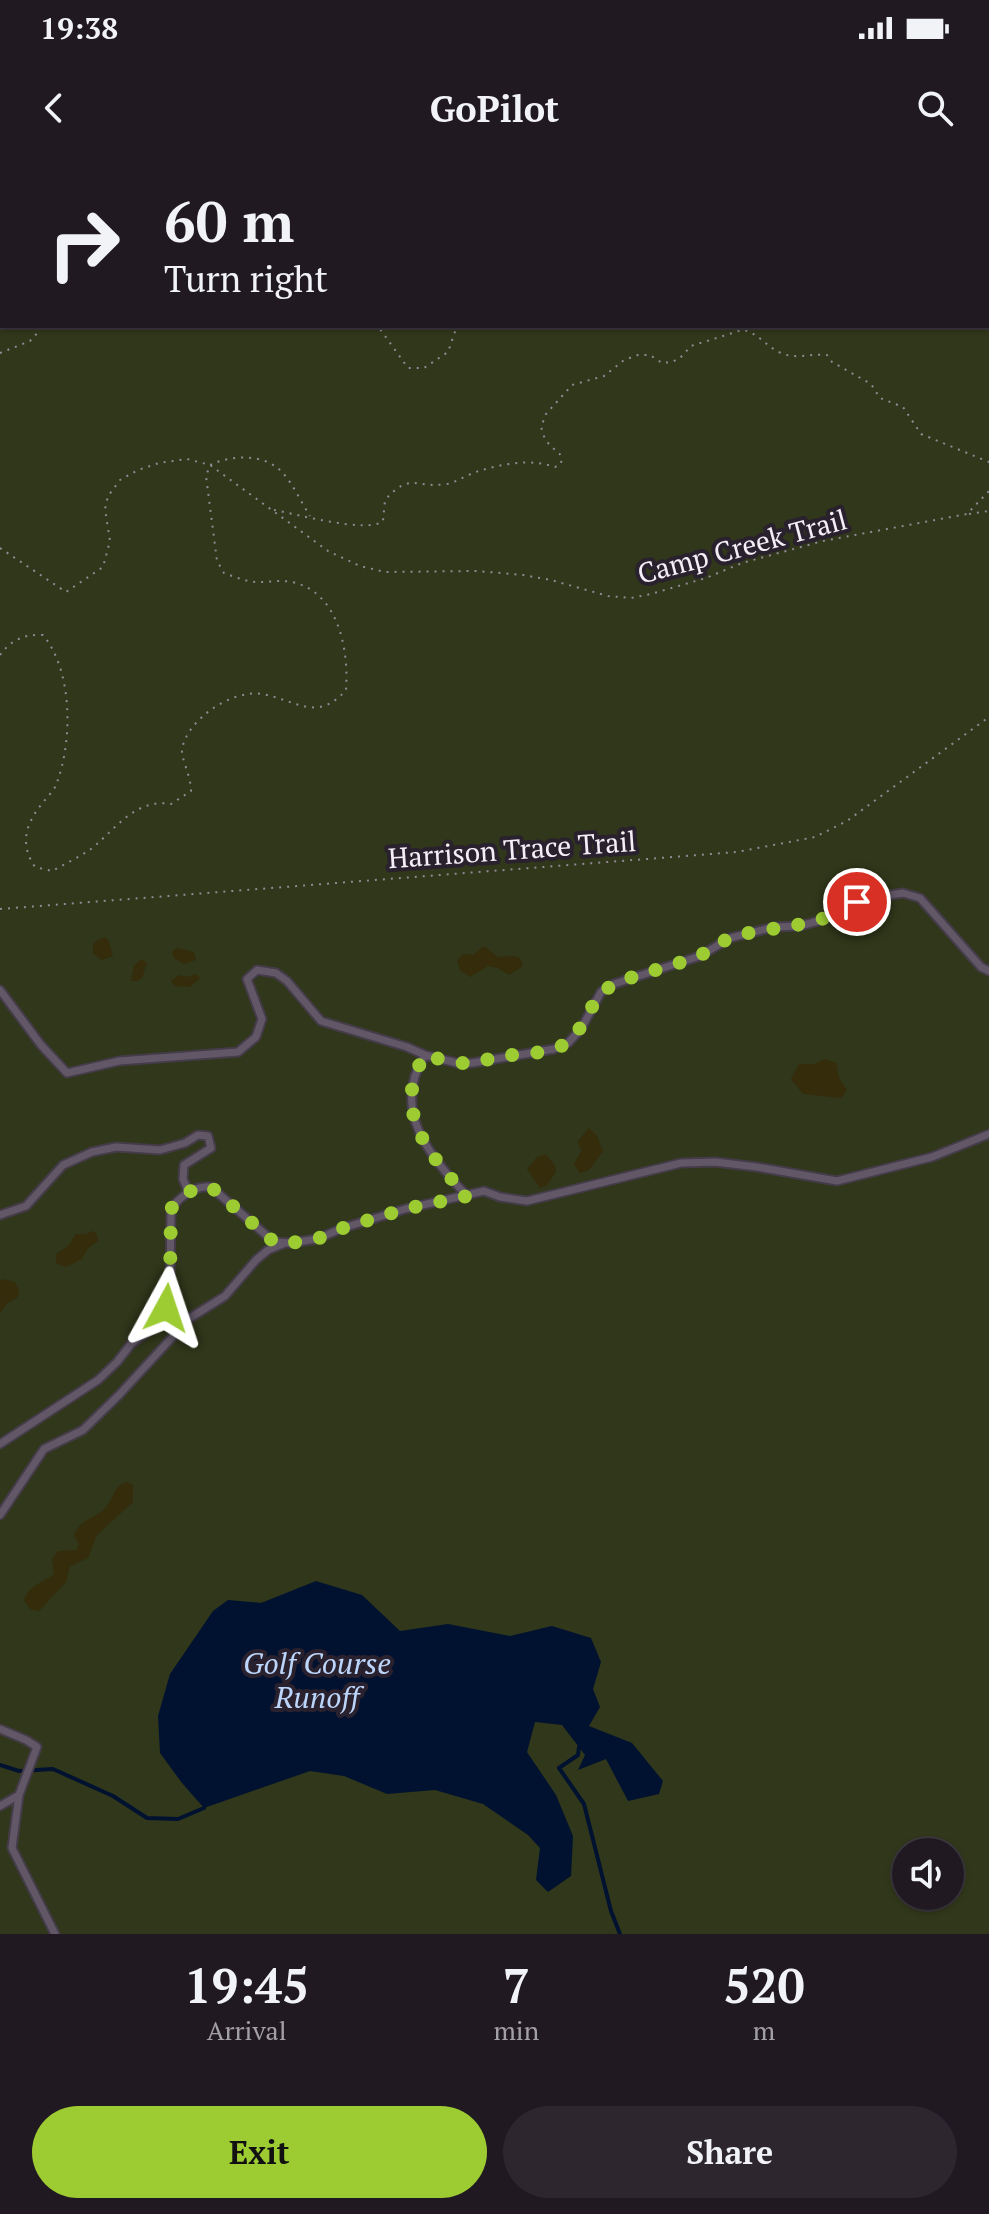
<!DOCTYPE html>
<html lang="en">
<head>
<meta charset="utf-8">
<style>
  body { margin:0; font-family:"PT Serif",serif; background:#2d262f; color:#f1f3f6; height:100vh; display:flex; flex-direction:column; font-size:30px; white-space:nowrap }
  * { box-sizing:border-box; margin:0 }
  p { font-size:26px; color:#a2a0a5 }
  .icon { flex:none; width:44px; height:44px; fill:none; stroke:currentColor; stroke-width:2; stroke-linecap:round; stroke-linejoin:round }
  .map { position:relative; height:1774px; overflow:hidden }
  .details { display:flex; flex-direction:column; background:#201922; flex:1 }
  .details>* { flex:none }
  .guide { position:absolute; left:0px; top:0px; width:990px; height:168px; box-shadow:0 2px 6px #0004,0 0 0 2px #3d3840; background:#201922; color:#f1f3f6; overflow:hidden }
  .buttons { position:absolute; left:892px; top:1678px; display:grid; gap:16px }
  .buttons a { display:grid; place-items:center; width:72px; height:72px; border-radius:50%; background:#201922; box-shadow:0 2px 6px #0004,0 0 0 2px #3d3840; font-size:40px }
  .pin { position:absolute; display:grid; place-items:center; width:68px; height:68px; color:#fff; margin:-34px; border:4px solid #fff; border-radius:50%; box-shadow:0 2px 8px #0007 }
  .me { position:absolute; width:88px; margin:-44px; rotate:5deg; stroke-linejoin:round; filter:drop-shadow(0 0 6px #0008) }
  .turn { display:flex; align-items:center; gap:28px; height:168px; padding:0 32px; font-size:36px }
  .turn .icon { width:104px; height:104px; stroke-width:2.5 }
  .turn b { display:block; font-size:56px; line-height:68px }
  .eta { display:flex; justify-content:space-evenly; align-items:center; height:136px; text-align:center }
  .eta b { font-size:48px; font-weight:700; line-height:56px }
  .cta { display:flex; gap:16px; margin-top:auto; padding:16px 32px }
  .cta a { flex:1; height:92px; border-radius:48px; background:#9ccb32; color:#111; font-size:32px; font-weight:700; line-height:92px; text-align:center }
  .cta a+a { background:#2d262f; color:#f1f3f6 }
  .status { display:flex; justify-content:space-between; align-items:center; height:56px; padding:0 40px; background:#201922; direction:ltr }
  .status svg { height:22px; fill:currentColor }
  header { display:flex; justify-content:space-between; align-items:center; height:104px; padding:0 32px; background:#201922; font-size:36px; font-weight:700 }
  .map>svg:first-child { display:block }
</style>
</head>
<body>
<div class="status"><b>19:38</b><svg viewBox="0 0 49 12"><path d="M0 12V9h3v3zM5 12V6h3v6zM10 12V3h3v9zM15 12V0h3v12zM26 1h20v11H26zM47 4h2v5h-2z"/></svg></div>
<header><svg class="icon" aria-label="back" viewBox="0 0 24 24"><path d="M15 5l-7 7 7 7"/></svg>GoPilot<svg class="icon" aria-label="search" viewBox="0 0 24 24"><circle cx="10" cy="10" r="6"/><path d="M15 15l6 6"/></svg></header>
<div class="map">
<svg width="989" height="1774" viewBox="0 0 989 1774">
  <rect width="100%" height="100%" fill="#2a212e"/>
  <path fill="#30371a" fill-rule="evenodd" d="M0 0H989V1774H0ZM2 2H988V166H2ZM906 1692H950V1736H906Z"/>
  <path fill="#342c0b" d="M105 777 109 781 113 796 102 800 93 793V784L96 781Z
    M484 786 498 797 515 796 520 798 523 806 509 815 498 808 488 806 470 817 460 810 457 800 464 794 473 795Z
    M177 788 194 792 196 800 184 804 174 798 172 792Z
    M141 799 147 803 142 818 137 821H131L134 806Z
    M196 814 200 818 190 827 175 826 171 821 179 815 187 817Z
    M825 899 836 903 839 918 847 930 841 938 803 934 791 919 799 904H815Z
    M589 968 597 976 603 991 589 1010 580 1013 574 1004 582 990 577 982Z
    M546 994 555 1006 556 1012 546 1026 540 1028 527 1009 537 997Z
    M92 1071 96 1073 98 1081 88 1088 82 1099 66 1107 56 1103V1094L68 1086 76 1074H86Z
    M4 1119 15 1122 19 1130 17 1138 6 1144 0 1153V1121Z
    M127 1322 133 1325V1342L97 1375 88 1398 70 1406 66 1422 39 1451 30 1449 24 1440C30 1424 42 1424 54 1414L52 1400 58 1391 76 1390 79 1384 74 1375C80 1358 97 1359 107 1346 115 1336 113 1326 127 1322Z"/>
  <path fill="#011231" d="M316 1421 362 1435 400 1471 448 1464 510 1476 552 1466 591 1478 601 1502 593 1529 600 1547 589 1566 632 1583 663 1621 659 1634 628 1641 606 1599 578 1610 585 1595 562 1565 535 1562 527 1592 556 1635 573 1676 571 1716 548 1732 536 1720 540 1688 528 1675 483 1644 435 1630 387 1634 344 1616 310 1611 204 1648 182 1623 160 1593 158 1556 170 1514 213 1451 228 1440 261 1443Z"/>
  <g fill="none" stroke-linecap="round" stroke-linejoin="round">
    <path stroke="#011231" stroke-width="4" d="M579 1587 578 1595 559 1608 584 1644 611 1751 620 1774
      M0 1605 19 1611 53 1609 113 1636 147 1658 178 1659 204 1648"/>
    <g stroke="#443c48" stroke-width="11">
      <path id="service" d="M0 830 41 885 67 913 119 901 238 892 256 877 262 859 247 819 257 810 276 813 287 821 321 861 407 887 425 895 457 903H472L554 889 568 883 581 869 601 832 614 824 700 796 730 778 774 767 800 766 822 760 841 753 857 742 877 737 903 733 920 738 981 807 989 811
        M425 895C390 950 430 996 467 1036
        M0 1055 26 1046 63 1005 92 992 116 987 160 990 185 983 198 975 208 976 211 988 184 1005 183 1019 189 1033
        M0 1284 98 1220 117 1202 131 1184 147 1172 166 1148 170 1121 171 1049C180 1036 196 1025 211 1027L274 1082 290 1083 317 1079 343 1068 405 1049 484 1031 500 1037 527 1041 681 1003 715 1002 757 1007 837 1021 932 997 989 974
        M0 1355 44 1289 83 1270 119 1235 190 1158 225 1136 256 1100 268 1090 283 1084
        M0 1569 26 1580 37 1587 19 1635 12 1688 55 1774
        M0 1646 19 1635"/>
    </g>
    <path stroke="#918a95" stroke-width="2" stroke-dasharray="2 6" stroke-linecap="butt" d="M209 2 213 0
      M988 31 989 29
      M0 87H2
      M365 166 380 169 408 208H424L448 192 457 166
      M0 193 30 181 44 166
      M274 350C296 354 368 374 383 361L385 340C411 311 415 329 447 324 457 322 466 315 476 312 501 304 530 298 555 307L561 304C563 291 556 293 549 284 544 279 543 273 541 267L546 254 572 225 604 216 624 200 638 195H650L662 203 672 202 680 198 691 186 742 170C758 172 766 187 781 193 797 200 811 193 827 195L832 202 871 224 880 238 903 247 921 274 989 302
      M969 354 989 351
      M0 388 66 432 103 407 110 381 105 349 108 336 120 320 138 310 159 303 187 299 210 305 328 391 360 406 385 412 477 411 523 415 551 420 608 436 631 438 651 434 706 418 742 403 823 381 967 354 989 331
      M0 495C11 480 24 474 43 475 73 511 73 582 56 625 53 632 46 638 41 645 25 665 20 685 35 707L52 711C65 704 79 697 91 689 116 669 135 638 171 644L191 631C191 616 181 598 182 590 186 560 232 529 262 534 296 540 317 563 346 530 349 491 339 432 292 422 277 419 262 424 248 421 240 419 232 416 224 413L217 401 206 316 210 305C231 295 264 293 282 312 293 324 301 342 310 356
      M0 749 737 692 815 677 847 661 989 557"/>
    <use href="#service" stroke="#625767" stroke-width="7"/>
  </g>
  <g fill="none" stroke-linecap="round" stroke-linejoin="round">
    <path stroke="#9ccb32" stroke-width="14" stroke-dasharray="0 25.2" d="M166 1148 170 1121 171 1049C180 1036 195 1025 211 1027L274 1082 290 1083 317 1079 343 1068 405 1049 467 1036C430 996 390 950 425 895 436 898 448 902 460 903 475 904 488 899 502 896 520 894 540 894 557 888 588 876 586 836 617 823 643 812 672 807 698 796 711 791 722 780 735 776 778 765 820 768 857 742"/>
  </g>
  <g text-anchor="middle" dominant-baseline="central" stroke-width="8" stroke-linejoin="round" paint-order="stroke">
    <g font-size="28" fill="#f4eef7" stroke="#2a212e">
      <text transform="translate(742 386) rotate(-15)">Camp Creek Trail</text>
      <text transform="translate(512 689) rotate(-4)">Harrison Trace Trail</text>
    </g>
    <g font-size="30" font-style="italic" fill="#bcd5fa" stroke="#2a212e">
      <text x="317" y="1503">Golf Course<tspan x="317" dy="34">Runoff</tspan></text>
    </g>
  </g>
</svg>
<div class="buttons">
<a><svg class="icon" aria-label="sound" viewBox="0 0 24 24"><path d="M4 9h4l5-4v14l-5-4H4zM17 9q2 3 0 6"/></svg></a>
</div>
<div class="pin" style="left:857px;top:742px;background:#d93025"><svg class="icon" aria-label="arrive" viewBox="0 0 24 24"><path d="M6 21V4h12l-3 4 3 4H6"/></svg></div>
<svg class="me" style="left:166px;top:1148px" viewBox="-20 -20 40 40"><path d="M0-17L14 15 0 8-14 15z" fill="#9ccb32" stroke="#fff" stroke-width="4"/></svg>
<div class="guide">
<div class="turn"><svg class="icon" aria-label="right" viewBox="0 0 24 24"><path d="M7 20v-9h11M14 6l5 5-5 5"/></svg><div><b>60 m</b>Turn right</div></div>
</div>
</div>
<section class="details">
<div class="eta">
<div><b>19:45</b><p>Arrival</p></div>
<div><b>7</b><p>min</p></div>
<div><b>520</b><p>m</p></div>
</div>
<div class="cta"><a>Exit</a><a>Share</a></div>
</section>
</body>
</html>
